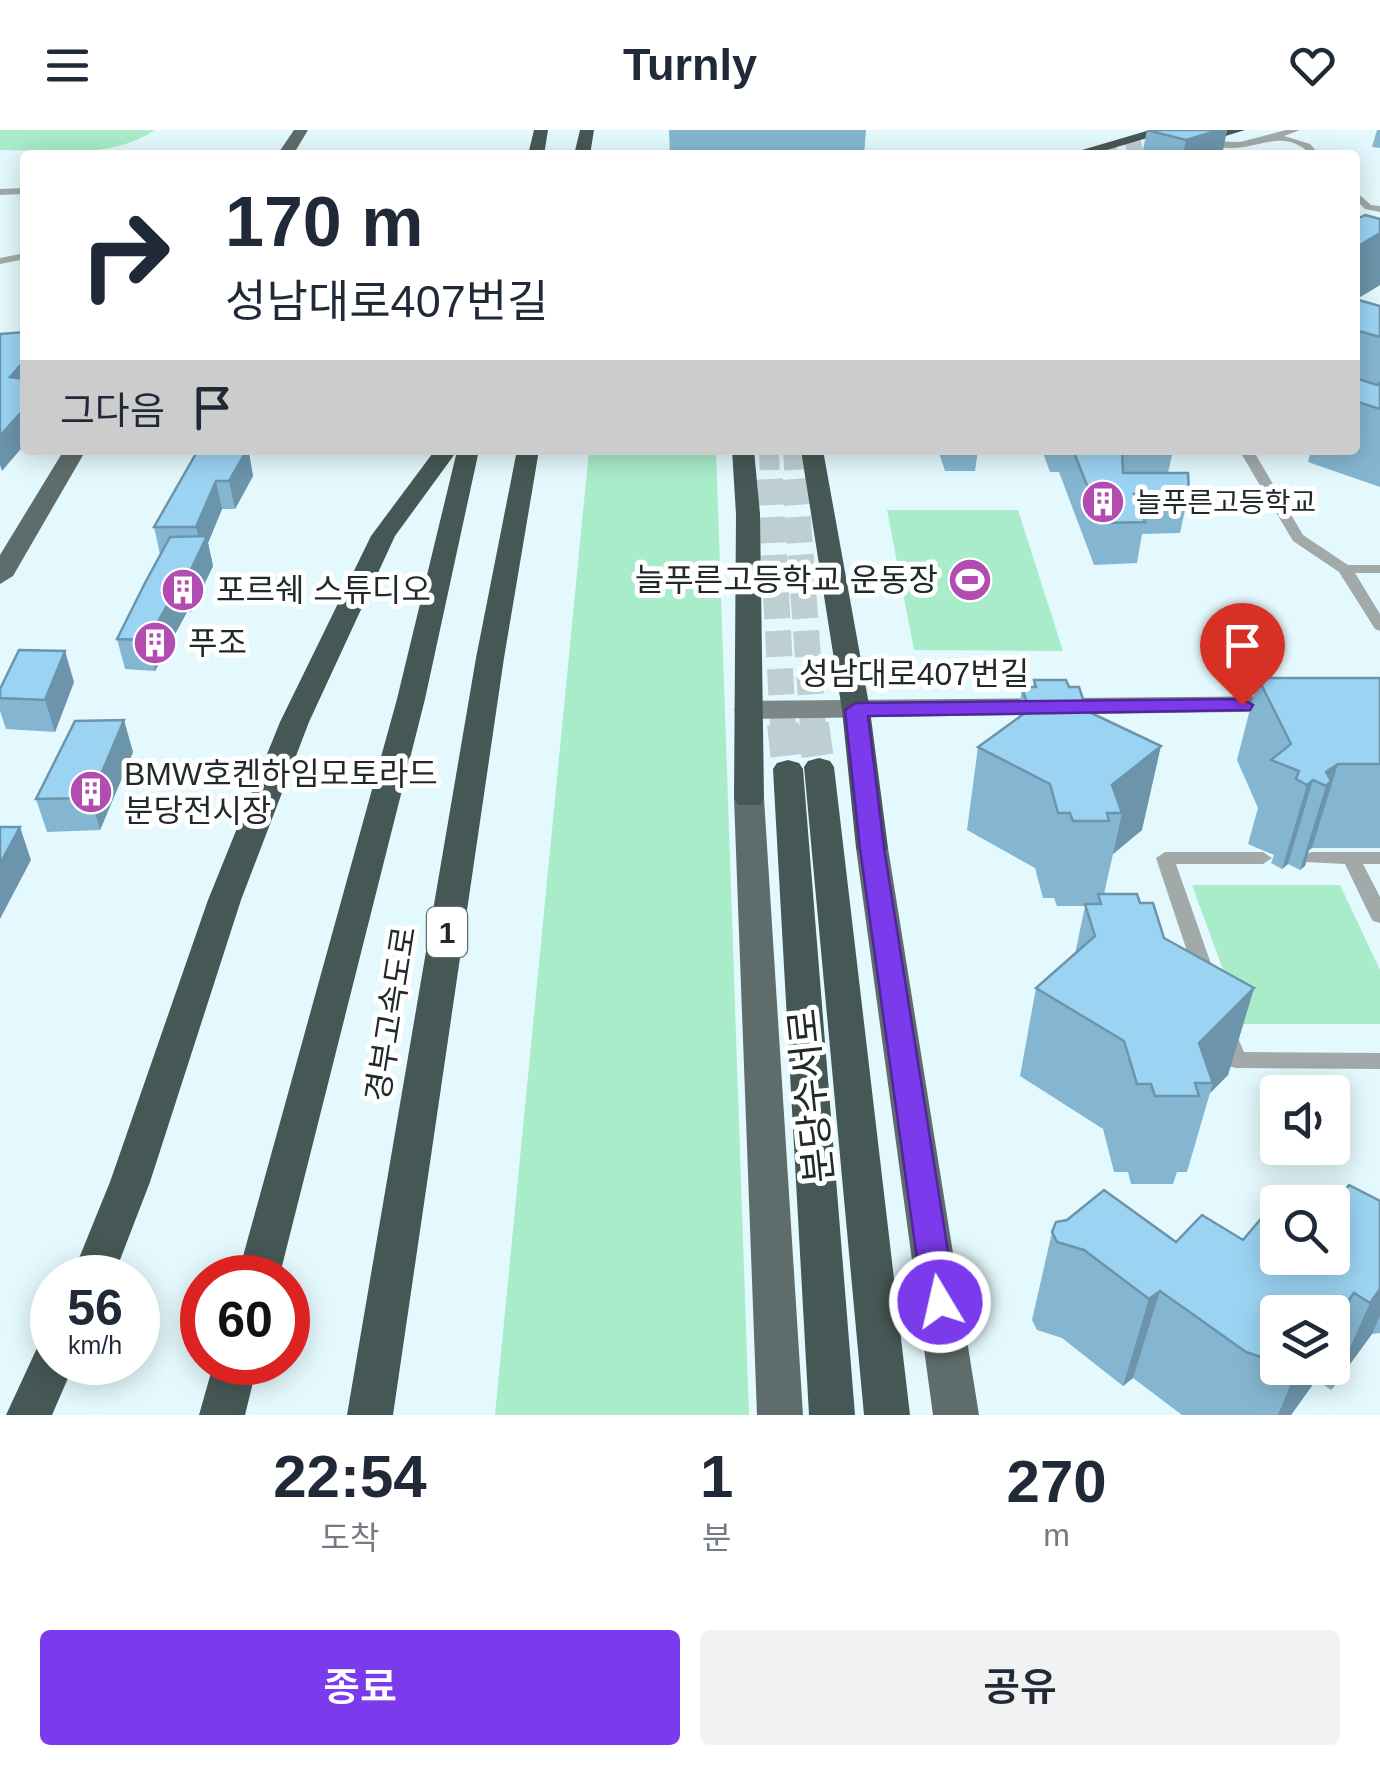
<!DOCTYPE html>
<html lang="ko">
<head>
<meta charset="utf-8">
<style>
  body { margin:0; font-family:Helvetica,"Noto Sans KR",sans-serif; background:#f2f2f3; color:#1f2937; height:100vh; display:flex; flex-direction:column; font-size:38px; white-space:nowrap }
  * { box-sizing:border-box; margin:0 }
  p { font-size:32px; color:#747a83 }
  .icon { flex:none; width:55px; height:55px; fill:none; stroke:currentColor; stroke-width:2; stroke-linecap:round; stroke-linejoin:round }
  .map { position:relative; height:1285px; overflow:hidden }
  .sheet { display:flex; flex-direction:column; background:#fff; flex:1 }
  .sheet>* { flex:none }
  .guide { position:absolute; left:20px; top:20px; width:1340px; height:305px; border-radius:10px; box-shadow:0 5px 25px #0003; background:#fff; color:#1f2937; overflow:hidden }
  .fabs { position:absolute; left:1260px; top:945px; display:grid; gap:20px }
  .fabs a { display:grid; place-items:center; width:90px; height:90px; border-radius:10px; background:#fff; box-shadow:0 5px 25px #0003; font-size:50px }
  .speed { position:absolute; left:30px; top:1125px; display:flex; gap:20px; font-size:50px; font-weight:700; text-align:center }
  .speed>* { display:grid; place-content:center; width:130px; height:130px; border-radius:50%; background:#fff; box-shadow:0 5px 25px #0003; line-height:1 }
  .speed small { font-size:25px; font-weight:400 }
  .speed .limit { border:15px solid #d22; background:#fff; color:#111 }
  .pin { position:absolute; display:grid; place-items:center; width:85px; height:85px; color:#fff; margin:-102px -42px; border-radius:50% 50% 50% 0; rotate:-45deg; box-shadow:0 0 10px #0007 }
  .pin .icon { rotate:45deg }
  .me { position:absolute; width:110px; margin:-55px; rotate:351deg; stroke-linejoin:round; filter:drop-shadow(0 0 8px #0008) }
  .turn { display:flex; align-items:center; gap:35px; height:210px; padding:0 40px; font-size:45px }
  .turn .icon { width:130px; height:130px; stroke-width:2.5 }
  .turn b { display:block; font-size:70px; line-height:85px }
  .then { display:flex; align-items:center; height:95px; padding:0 40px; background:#0003; gap:20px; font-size:38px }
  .eta { display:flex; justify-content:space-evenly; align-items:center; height:170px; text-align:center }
  .eta b { font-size:60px; font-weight:600; line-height:70px }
  .button { display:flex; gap:20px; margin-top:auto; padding:20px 40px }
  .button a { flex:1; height:115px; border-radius:10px; background:#7c3aed; color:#fff; font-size:40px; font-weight:600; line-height:115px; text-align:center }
  .button a+a { background:#f2f2f3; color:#1f2937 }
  header { display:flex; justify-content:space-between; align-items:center; height:130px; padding:0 40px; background:#fff; font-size:45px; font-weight:600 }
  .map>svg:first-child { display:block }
</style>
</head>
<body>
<header><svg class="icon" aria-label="menu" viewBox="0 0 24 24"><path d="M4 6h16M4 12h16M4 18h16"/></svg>Turnly<svg class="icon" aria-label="heart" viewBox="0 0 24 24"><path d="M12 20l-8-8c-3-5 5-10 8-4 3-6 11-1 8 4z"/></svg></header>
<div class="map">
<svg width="1380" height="1285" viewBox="0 0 1380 1285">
  <rect width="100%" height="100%" fill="#e4f9fd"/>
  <path fill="#a8ecc9" d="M0 0H155C110 30 52 20 0 20Z
    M589 320H716L749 1285H495Z
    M887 380H1018L1063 521 914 520Z
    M1192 755H1340L1380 840V894H1243Z"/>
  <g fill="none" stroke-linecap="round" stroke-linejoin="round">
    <path stroke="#bdcfd3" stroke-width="16" stroke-dasharray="16 9" stroke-linecap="butt" d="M1102 25 1198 0"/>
    <path stroke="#bdcfd3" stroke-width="20" stroke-dasharray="20 10" stroke-linecap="butt" d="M769 320 770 352
      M793 320 795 352"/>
    <path stroke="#bdcfd3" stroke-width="26" stroke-dasharray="26 12" stroke-linecap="butt" d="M770 349 783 596
      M795 349 813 596"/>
    <path stroke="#bdcfd3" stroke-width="32" stroke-dasharray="32 16" stroke-linecap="butt" d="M783 594 788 639
      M813 594 819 637"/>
    <path fill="#a2aaa9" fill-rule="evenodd" d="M1286 0H1300L1284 6 1310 14 1320 25H1311C1290 3 1270 12 1244 17 1231 19 1217 17 1204 17L1200 14 1204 11 1240 12Z
      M25 58V64L0 65V59Z
      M1355 61 1371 75 1380 76V82L1365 79 1355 69Z
      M25 123V129L0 134V128Z
      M1239 320H1253L1303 405 1348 435H1380V443H1355L1380 484V501L1375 499 1339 442 1293 411Z
      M1165 722H1263L1272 728 1263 734H1176L1216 848 1213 853H1199L1196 848 1156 728Z
      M1312 722H1380V734H1363L1380 767V793L1373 791 1370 786 1345 734 1305 732 1303 728 1305 724Z
      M1227 897 1234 899 1244 922 1380 923V939L1236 938 1228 936 1216 905 1220 899Z"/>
    <path fill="#7a8785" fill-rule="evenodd" d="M1290 566 1300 569 1304 575 1300 581 748 589 738 586 734 580 738 574 748 571Z"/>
    <path fill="#5e6d6b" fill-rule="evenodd" d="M294 0H308L293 25H277Z
      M64 320H86L13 446 0 454V425Z
      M749 658 760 661 764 668 803 1285H757L734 668 738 661Z
      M872 708 883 711 888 718 979 1285H933L856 718 861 711Z"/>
    <path fill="#465855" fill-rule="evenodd" d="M534 0H548L544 25H528Z
      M580 0H594L590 25H574Z
      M1150 0H1174L1090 25H1065Z
      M1221 0H1245L1190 17 1183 13Z
      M435 320H479L425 569 279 1148H237L397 569 457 321 395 406 309 592 241 770 150 1052 113 1148H71L110 1052 208 770 280 592 371 406Z
      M517 320H539L504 528 393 1285H347L476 528Z
      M732 320H754L760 384 764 668 760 675H738L734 668 736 384Z
      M801 320H823L870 580 888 718 883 725 872 728 861 725 856 718 842 580Z
      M819 628 830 631 834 637 910 1285H864L804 637 808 631Z
      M788 630 799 633 803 639 855 1285H809L773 639 777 633Z
      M52 1212V1232H75L52 1285H6L37 1218Z
      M214 1232H258L245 1285H199Z"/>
  </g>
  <path fill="#85b6d1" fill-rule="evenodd" d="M669 0H866L864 25H670Z
    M1147 0H1227L1222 25H1142Z
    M1377 0H1380V18L1372 17Z
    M1380 89V155L1357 169 1380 176V357L1308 332 1311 320H1355V90Z
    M198 320H251L249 323 253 346 235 379H222L208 413 213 436 191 482H187L155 541 125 539 117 509 160 424 154 397Z
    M938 320H978L975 341H945Z
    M1042 320H1173L1168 343 1189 362 1180 403 1142 404 1137 433 1094 435 1059 342H1050Z
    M1258 548H1380V718H1312L1309 720 1305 736 1300 740 1288 734 1282 739 1271 733 1274 725 1248 714 1258 678 1237 630Z
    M1034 550 1069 557 1087 581 1142 700 1113 724 1104 764 1140 773 1164 808 1254 858 1228 945 1210 963 1187 1042H1177L1173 1054H1131L1128 1042H1114L1103 999 1020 946 1036 858 1075 824 1085 776H1057L1054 768H1043L1035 738 967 700 978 617 1018 589 1022 557H1033Z
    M74 552 55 602 6 599 0 581V559Z
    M133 622 100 700 47 702 36 669Z
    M1380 1071V1203L1372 1204 1331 1260 1316 1250 1291 1285H1182L1133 1248 1123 1256 1062 1208 1037 1200 1032 1190 1052 1102 1176 1112 1243 1110 1278 1128ZM1278 1182H1332V1238H1278Z"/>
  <path fill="#6c94aa" d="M1219 0H1227L1222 25H1183L1186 10Z
    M1380 103V155L1355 170V118Z
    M25 230V265L10 247Z
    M25 278V314L2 341 0 335V306Z
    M233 320H251L249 323 253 346 235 379 229 351Z
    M216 351 222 379 208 413 213 436 191 482 185 452 201 419 196 397Z
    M180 452 187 482 155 541 148 510Z
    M65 521 74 552 55 602 45 570Z
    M124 590 133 622 100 700 91 668Z
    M1161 616 1142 700 1113 724 1122 683 1112 655Z
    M1338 634 1312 718 1309 720 1305 736 1300 740 1326 656V642Z
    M1313 650 1288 734 1282 739 1307 655Z
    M20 697 31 730 0 789V734Z
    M1254 858 1228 945 1210 963 1213 953 1199 913Z
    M1380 1159V1186L1372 1204 1331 1260 1370 1173Z
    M1160 1161 1133 1248 1123 1256 1149 1169Z
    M1354 1163 1332 1213V1192Z
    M1297 1238H1322L1316 1250 1291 1285H1278Z"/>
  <path fill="#9bd4f3" stroke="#6c94aa" stroke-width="2.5" d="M1147 0H1219L1186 10Z
    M1365 85 1380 89V103L1355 118V90Z
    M1355 169 1380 176V207L1355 200Z
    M25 202V230L10 247 25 249V278L0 306V204Z
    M1355 248 1377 255 1380 253V279L1355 271Z
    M198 320H247L229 351H216L196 397H154Z
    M1073 320H1122L1123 343H1188L1189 362 1134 364 1145 392 1102 393Z
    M207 406 185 452H180L148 510 117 509 145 453 170 407Z
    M19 520 65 521 45 570 0 568V559Z
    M1258 548H1380V634H1338L1326 642 1331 651 1326 656 1313 650 1307 655 1296 649 1299 641 1271 630 1291 614Z
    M1034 550H1066L1069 557H1079L1087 581 1161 616 1112 655 1122 683H1107L1109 691H1073L1070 683H1058L1050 654 978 617 1029 580 1022 557H1036Z
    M124 590 91 668 36 669 75 591Z
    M0 697H20L0 734Z
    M1098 764H1137L1140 773H1153L1164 808 1254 858 1199 913 1213 953H1195L1199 966H1155L1151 954H1137L1124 911 1036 858 1095 806 1085 774H1101Z
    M1349 1055 1380 1071V1159L1370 1173 1354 1163 1332 1192V1182H1278V1228L1267 1229 1246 1222 1160 1161 1149 1169 1084 1120 1057 1112 1052 1102 1056 1092 1067 1090 1104 1060 1176 1112 1202 1085 1243 1110 1265 1084 1278 1092V1128H1332V1077Z"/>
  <path fill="#7c3aed" stroke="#51269a" stroke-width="2.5" d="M1242 569 1253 575 1250 580 868 586 884 718 956 1172 951 1182 940 1186 928 1182 923 1172 860 718 845 580 856 573Z"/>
  <defs>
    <g id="building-disc" transform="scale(2.25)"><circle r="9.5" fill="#b34cb0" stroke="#fff"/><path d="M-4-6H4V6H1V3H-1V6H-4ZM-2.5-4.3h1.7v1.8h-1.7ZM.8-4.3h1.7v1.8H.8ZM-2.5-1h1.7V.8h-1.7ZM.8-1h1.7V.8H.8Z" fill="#fff"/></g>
    <g id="stadium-disc" transform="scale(2.25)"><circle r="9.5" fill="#b34cb0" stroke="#fff"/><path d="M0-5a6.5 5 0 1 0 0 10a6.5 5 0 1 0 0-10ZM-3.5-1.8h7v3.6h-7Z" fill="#fff"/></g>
  </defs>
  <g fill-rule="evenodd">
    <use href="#building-disc" x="1103" y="372"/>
    <use href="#stadium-disc" x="970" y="450"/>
    <use href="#building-disc" x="183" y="460"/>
    <use href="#building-disc" x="155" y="513"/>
    <use href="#building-disc" x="91" y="662"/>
  </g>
  <g text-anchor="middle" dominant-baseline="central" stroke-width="10" stroke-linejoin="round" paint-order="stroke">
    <g font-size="28" fill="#22292b" stroke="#fff" text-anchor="start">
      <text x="1136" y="372">늘푸른고등학교</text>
    </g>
    <rect fill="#fff" stroke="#64696b" stroke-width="2.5" x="427" y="777" width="40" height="50" rx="8"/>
    <g font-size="30" font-weight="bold" fill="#22292b">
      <text x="447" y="802">1</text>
    </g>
    <g font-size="32" fill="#22292b" stroke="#fff" text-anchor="start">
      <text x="938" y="450" text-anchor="end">늘푸른고등학교 운동장</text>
      <text x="216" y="460">포르쉐 스튜디오</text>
      <text x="188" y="513">푸조</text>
      <text x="124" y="644">BMW호켄하임모토라드<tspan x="124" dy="37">분당전시장</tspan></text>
    </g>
    <g font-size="32" fill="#22292b" stroke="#fff">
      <text x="914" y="544">성남대로407번길</text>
      <text transform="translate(391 884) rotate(-81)">경부고속도로</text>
    </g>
    <g font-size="38" fill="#22292b" stroke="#fff">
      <text transform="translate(811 966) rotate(-96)">분당수서로</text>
    </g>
  </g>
</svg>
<div class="fabs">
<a><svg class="icon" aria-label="sound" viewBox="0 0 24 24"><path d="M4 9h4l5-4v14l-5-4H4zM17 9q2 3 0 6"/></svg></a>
<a><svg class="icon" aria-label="search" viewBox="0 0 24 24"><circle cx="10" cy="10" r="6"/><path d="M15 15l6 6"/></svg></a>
<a><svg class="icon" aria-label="layers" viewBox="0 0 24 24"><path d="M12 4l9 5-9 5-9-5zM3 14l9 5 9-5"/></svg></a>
</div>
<div class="speed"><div>56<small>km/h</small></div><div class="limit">60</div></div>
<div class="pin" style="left:1242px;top:575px;background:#d93025"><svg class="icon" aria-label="arrive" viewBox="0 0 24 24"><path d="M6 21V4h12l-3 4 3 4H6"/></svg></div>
<svg class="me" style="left:940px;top:1172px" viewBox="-20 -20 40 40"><circle r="17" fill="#7c3aed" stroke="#fff" stroke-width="3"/><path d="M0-11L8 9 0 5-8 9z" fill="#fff"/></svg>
<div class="guide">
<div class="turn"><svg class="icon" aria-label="right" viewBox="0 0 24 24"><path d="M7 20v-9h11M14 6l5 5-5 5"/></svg><div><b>170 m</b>성남대로407번길</div></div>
<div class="then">그다음<svg class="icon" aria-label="arrive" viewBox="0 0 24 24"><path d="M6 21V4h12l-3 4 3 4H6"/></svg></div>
</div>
</div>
<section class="sheet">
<div class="eta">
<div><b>22:54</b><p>도착</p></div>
<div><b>1</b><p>분</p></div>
<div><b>270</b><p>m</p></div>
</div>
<div class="button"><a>종료</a><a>공유</a></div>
</section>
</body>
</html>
